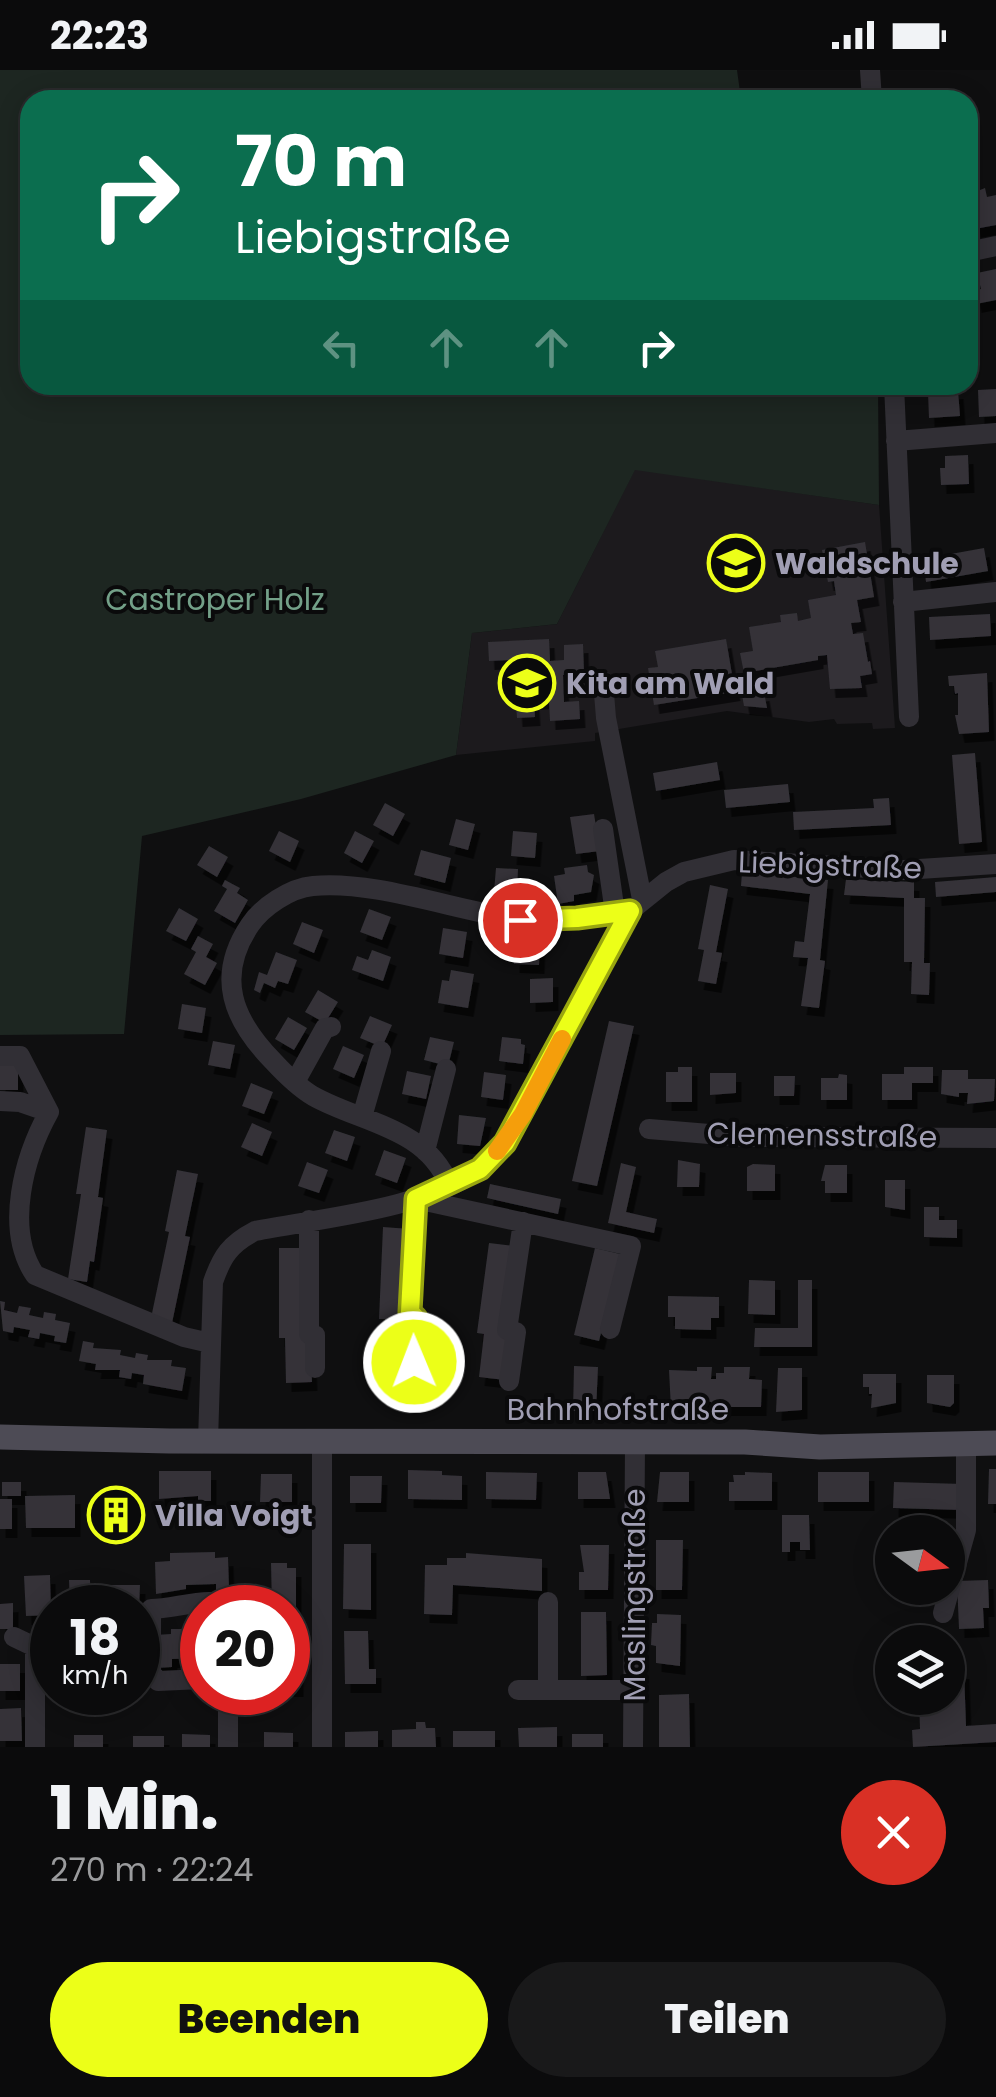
<!DOCTYPE html>
<html lang="de">
<head>
<meta charset="utf-8">
<style>
  body { margin:0; font-family:Poppins,sans-serif; background:#19191a; color:#f1f3f6; height:100vh; display:flex; flex-direction:column; font-size:38px; white-space:nowrap }
  * { box-sizing:border-box; margin:0 }
  p { font-size:32px; color:#9a9b9d }
  .icon { flex:none; width:55px; height:55px; fill:none; stroke:currentColor; stroke-width:2; stroke-linecap:round; stroke-linejoin:round }
  .map { position:relative; height:1677px; overflow:hidden }
  .panel { display:flex; flex-direction:column; background:#0b0b0c; flex:1 }
  .panel>* { flex:none }
  .hud { position:absolute; left:20px; top:20px; width:958px; height:305px; border-radius:30px; box-shadow:0 5px 25px #0003,0 0 0 2px #2b2b2d; background:#0b6e4f; color:#fff; overflow:hidden }
  .needle { width:65px; rotate:105deg }
  .controls { position:absolute; left:875px; top:1445px; display:grid; gap:20px }
  .controls a { display:grid; place-items:center; width:90px; height:90px; border-radius:50%; background:#0b0b0c; box-shadow:0 5px 25px #0003,0 0 0 2px #2b2b2d; font-size:50px }
  .speed { position:absolute; left:30px; top:1515px; display:flex; gap:20px; font-size:50px; font-weight:700; text-align:center }
  .speed>* { display:grid; place-content:center; width:130px; height:130px; border-radius:50%; background:#0b0b0c; box-shadow:0 5px 25px #0003,0 0 0 2px #2b2b2d; line-height:1 }
  .speed small { font-size:25px; font-weight:400 }
  .speed .limit { border:15px solid #d22; background:#fff; color:#111 }
  .pin { position:absolute; display:grid; place-items:center; width:85px; height:85px; color:#fff; margin:-42px; border:5px solid #fff; border-radius:50%; box-shadow:0 2px 10px #0007 }
  .me { position:absolute; width:110px; margin:-55px; rotate:359deg; stroke-linejoin:round; filter:drop-shadow(0 0 8px #0008) }
  .turn { display:flex; align-items:center; gap:35px; height:210px; padding:0 50px; font-size:45px }
  .turn .icon { width:130px; height:130px; stroke-width:2.5 }
  .turn b { display:block; font-size:70px; line-height:85px }
  .lanes { display:flex; align-items:center; height:95px; padding:0 50px; background:#0003; justify-content:center; gap:50px; direction:ltr }
  .lanes .off { opacity:.35 }
  .round { display:grid; place-items:center; flex:none; width:105px; height:105px; border-radius:52px; background:#19191a }
  .head { display:flex; align-items:center; justify-content:space-between; height:170px; padding:0 50px }
  h1 { font-size:60px; font-weight:800; line-height:75px }
  .button { display:flex; gap:20px; margin-top:auto; padding:20px 50px }
  .button a { flex:1; height:115px; border-radius:60px; background:#ecff18; color:#111; font-size:40px; font-weight:800; line-height:115px; text-align:center }
  .button a+a { background:#19191a; color:#f1f3f6 }
  .status { display:flex; justify-content:space-between; align-items:center; height:70px; padding:0 50px; background:#0b0b0c; direction:ltr }
  .status svg { height:28px; fill:currentColor }
  .map>svg:first-child { display:block }
</style>
</head>
<body>
<div class="status"><b>22:23</b><svg viewBox="0 0 49 12"><path d="M0 12V9h3v3zM5 12V6h3v6zM10 12V3h3v9zM15 12V0h3v12zM26 1h20v11H26zM47 4h2v5h-2z"/></svg></div>
<div class="map">
<svg width="996" height="1677" viewBox="0 0 996 1677">
  <defs>
    <filter id="shadow"><feDropShadow dx="5.5" dy="9" stdDeviation="0" flood-color="#0009"/></filter>
  </defs>
  <rect width="100%" height="100%" fill="#0f0f10"/>
  <path fill="#1c1a1d" d="M635 399 879 435 895 658 873 659 872 653 837 654 834 649 809 652 727 641 595 663V671L456 685 472 563 557 554Z"/>
  <path fill="#1d2621" d="M0 0H737L740 22 664 30H30V315H878L879 435 635 400 557 554 472 563 456 685 301 729 142 766 124 964 0 965Z"/>
  <path fill="#343238" filter="url(#shadow)" d="M985 118 987 127 996 125V155L975 159 972 142 980 141 978 133 971 131 970 124Z
    M996 199V230L976 234 973 220 981 219 977 203Z
    M996 319V346L979 347 978 320Z
    M958 320 960 346 929 348 928 322Z
    M968 385 969 414 941 415 940 398H945V386Z
    M865 472 874 527 857 530 861 552 851 553 853 564 863 563 868 592 870 591 872 604 860 606 862 618 830 619 827 585 818 586V590L744 603 740 583 753 581 749 557 781 552 780 545 797 543 798 551 811 548 808 530 836 525 834 511 828 512 822 480Z
    M984 478 988 501 926 512 923 489Z
    M990 544 991 566 930 570 929 547Z
    M549 569 550 591 564 590V575L583 574 584 604 563 605 564 632 579 631 580 649 550 651 549 630 534 631 535 647 517 648 515 618 535 617 534 589 520 590V597L509 598V590L489 591 488 572Z
    M726 569 735 622 654 635 648 598 658 597 655 581Z
    M987 603 989 662 959 664 955 645H958V623L955 624 954 616H949L948 606Z
    M764 622 767 638 744 636 742 625Z
    M975 683 982 772 959 774 952 685Z
    M717 692 720 710 656 721 653 703Z
    M788 714 790 732 726 738 724 720Z
    M889 728 891 755 794 760 793 742 874 738 873 729Z
    M385 733 405 744 393 766 373 755Z
    M594 744 600 781 576 784 570 747Z
    M456 749 475 754 468 780 449 775Z
    M279 761 299 771 290 792 269 781Z
    M355 761 374 771 362 793 344 783Z
    M513 761 537 763 535 788 511 786Z
    M209 776 228 787 217 807 197 795Z
    M421 780 451 788 445 813 414 805Z
    M587 795 588 802 594 805 591 822 574 825V831L558 834 554 806 565 804 564 798Z
    M496 798 518 799 517 823 494 822Z
    M742 802 828 810 820 890 825 891 819 938 801 936 808 888 793 887 795 871 804 872 810 824 741 816Z
    M996 807V822L936 827 935 812Z
    M846 809 914 812V828H925L924 893H930L929 925 911 924 912 892H904V828L844 825Z
    M225 810 240 818 237 823 248 830 235 853 214 841 227 819 222 816Z
    M710 815 728 819 716 882 722 883 716 914 698 911 704 880 698 879Z
    M179 838 198 849 186 871 166 861Z
    M369 839 391 847 382 870 360 862Z
    M302 852 323 860 314 883 293 874Z
    M443 858 467 862 463 888 439 884Z
    M198 866 213 874 206 887 217 893 205 915 184 904 196 882 191 879Z
    M515 867 540 868 539 895 514 894Z
    M372 880 391 887 383 911 352 900 357 886 368 890Z
    M276 882 297 890 288 914 278 911 275 918 264 913 260 923 254 920 259 902 267 905Z
    M451 900 474 904 468 938 438 933 442 910 449 911Z
    M553 908V932L530 933V909Z
    M318 920 338 932 325 953 305 942Z
    M182 934 206 938 202 963 178 959Z
    M370 946 392 955 382 977 360 968Z
    M288 947 307 958 294 980 275 969Z
    M609 951 634 956 597 1116 572 1111Z
    M430 967 454 972 448 996 424 990Z
    M502 967 521 969V974L525 975 523 994 499 991Z
    M213 971 235 975 230 999 208 995Z
    M343 976 364 985 354 1008 333 999Z
    M0 992H18V1020H0Z
    M678 997H692V1032H666V1002H678Z
    M904 997H933V1013H912V1030H882V1004H904Z
    M942 1000H968V1009H995L994 1031 967 1034 968 1023H959V1027L941 1024Z
    M407 1001 431 1006 426 1029 402 1024Z
    M484 1002 506 1005 503 1030 481 1027Z
    M710 1003H736V1023L710 1025Z
    M839 1004 847 1005V1030H821V1008H838Z
    M774 1006H795L794 1026H774Z
    M251 1013 273 1022 264 1044 242 1036Z
    M459 1045 486 1048 480 1076 457 1074Z
    M252 1053 272 1062 262 1086 241 1077Z
    M86 1057 107 1060 98 1127 103 1128 94 1192 90 1191 87 1212 68 1209 81 1124H76Z
    M334 1060 355 1067 347 1091 325 1083Z
    M384 1080 406 1088 397 1113 375 1105Z
    M678 1090 700 1094 699 1117H677Z
    M307 1092 328 1100 319 1123 298 1116Z
    M621 1093 636 1097 626 1142 657 1149 654 1163 608 1153Z
    M753 1094 775 1095V1121H747V1097Z
    M825 1095H847V1123H825V1111H821Z
    M177 1100 198 1104 185 1166 190 1167 172 1253 151 1248 169 1162 165 1161Z
    M885 1110H905V1140L885 1137Z
    M490 1114 561 1129 558 1144 487 1128Z
    M924 1137H939V1150H957V1168L924 1167Z
    M383 1157 410 1159V1295L383 1294 385 1249H379Z
    M489 1173 515 1176 505 1310 479 1307 484 1264 477 1263Z
    M279 1178H306L312 1312 286 1313 285 1268H279Z
    M595 1178 620 1184 599 1271 574 1265Z
    M749 1210 775 1211V1245L748 1244Z
    M798 1210H812V1277H754L755 1258H798Z
    M668 1226 719 1227V1248H711V1260L675 1259V1247H668Z
    M0 1231 5 1232 4 1240 17 1243 19 1236 31 1238 29 1245 43 1248 44 1242 56 1244 55 1250 70 1253 66 1273 54 1271 55 1266 40 1263 39 1269 28 1267 30 1260 14 1257 13 1263 3 1261Z
    M83 1271 94 1273 93 1278 121 1280 120 1285 135 1288 136 1283 148 1285 147 1290H172L171 1296 186 1298 182 1321 143 1314 144 1305 132 1303 131 1309 119 1307 120 1300H95L96 1294 79 1291Z
    M574 1296 598 1297 596 1341H573Z
    M697 1297H712L711 1309H716V1303H724V1297H750L749 1309 762 1310 761 1337H711V1332L700 1331V1339H671L669 1300 697 1301Z
    M778 1298H802V1340L776 1342Z
    M863 1304H896V1333L871 1338 872 1324H869V1317H863Z
    M927 1305H954V1333L950 1337 927 1333Z
    M989 1399H996V1434H988Z
    M408 1400 442 1401V1405L462 1406V1430L408 1429Z
    M159 1401H211V1431H198V1426L159 1429Z
    M486 1402 537 1403 536 1430 486 1429Z
    M578 1402H606L610 1429H578Z
    M660 1402H689V1432H657Z
    M745 1402 772 1403V1431H729V1412H734L733 1405H745Z
    M818 1402H869V1432H818Z
    M261 1404H292V1432H260Z
    M350 1406H382L381 1433H350Z
    M2 1412H21V1426H2Z
    M894 1412 963 1414 962 1440 893 1438Z
    M101 1422H126L130 1455H101Z
    M75 1425V1458H26L25 1426Z
    M0 1429H12V1459H0Z
    M782 1445H809L810 1480H800V1472H790V1482H782Z
    M656 1470H683L682 1520H656Z
    M344 1474H371V1540L343 1539Z
    M580 1475H609L608 1520H579V1502H584Z
    M215 1482V1488L228 1487 229 1519 216 1520V1514L186 1515V1519L156 1524 155 1492 170 1491V1483Z
    M466 1483 542 1489V1521L453 1515 452 1545 424 1544 425 1495H447V1488H466Z
    M271 1493H287V1498H296V1547H288V1538H272Z
    M50 1505 51 1545 26 1546 24 1506Z
    M69 1510H90L91 1538H70Z
    M988 1510 989 1538H983L984 1558 959 1559 957 1511Z
    M109 1515H140L139 1538H108Z
    M13 1533V1559H0V1534Z
    M581 1542H606L607 1605 581 1606Z
    M657 1544 681 1545 680 1596 656 1593V1576L651 1575 652 1553H657Z
    M202 1555V1588L172 1589V1597L156 1598 155 1565 171 1564V1559H186V1556Z
    M344 1561H368L369 1599H376V1614H345Z
    M288 1566H293V1573H299L298 1618H288Z
    M0 1594H20V1621H0Z
    M964 1600 966 1656 996 1654V1672L913 1677 912 1660 920 1659 919 1628H948V1601Z
    M689 1624 690 1677H659V1625Z
    M21 1638 22 1671H0V1639Z
    M416 1652H425L426 1658H435L436 1677H392V1660L416 1659Z
    M557 1657V1677H519L518 1658Z
    M378 1661V1677H345V1662Z
    M453 1661H495V1677H453Z
    M264 1662 293 1663V1677H264Z
    M182 1664 210 1665V1677H182Z
    M572 1664H603V1677H572Z
    M74 1665H103V1677H74Z
    M133 1666H164V1677H133Z"/>
  <g fill="none" stroke-linecap="round" stroke-linejoin="round">
    <path stroke="#312f35" stroke-width="20" d="M870 0 872 30
      M968 182 996 176
      M894 315 909 647
      M896 371 996 363
      M903 532 996 522
      M603 611 606 648 642 829
      M603 759 615 843
      M0 986H20L49 1042
      M295 1012 325 958 331 957
      M0 1031 20 1032 49 1042
      M49 1042C24 1087 4 1159 35 1205L184 1267 210 1273
      M362 1047 381 981
      M649 1059 745 1067 996 1068
      M425 1081 446 999
      M449 1115C426 1057 361 1053 313 1026 298 1017 285 1004 273 991 233 950 215 907 250 855 262 837 290 818 313 816 374 810 454 840 516 849 553 854 593 846 630 841
      M416 1129 631 1176 610 1259
      M309 1150V1264L315 1265V1298
      M414 1293 417 1248 411 1242 416 1129
      M509 1311 516 1262 507 1260 523 1152
      M208 1371 213 1212C222 1186 230 1174 255 1161 321 1148 426 1139 479 1099 498 1086 511 1064 523 1044L630 841 666 812 684 802 734 790 904 800 996 794
      M322 1371V1677
      M548 1532V1620
      M943 1543 966 1460V1373
      M14 1567 35 1577
      M138 1583H151V1603L158 1611 202 1609
      M151 1583V1539C177 1539 212 1524 236 1538
      M518 1620H633
      M228 1622V1677
      M35 1677V1577L52 1563
      M633 1677 635 1373"/>
    <path stroke="#4d4b55" stroke-width="25" d="M0 1367 169 1371 745 1372 820 1377 996 1373"/>
  </g>
  <g fill="none" stroke-linecap="round" stroke-linejoin="round">
    <g stroke="#99a610" stroke-width="25">
      <path id="route" d="M414 1292 416 1248 410 1242 416 1129 480 1099 505 1073 630 841 577 848 520 850"/>
    </g>
    <use href="#route" stroke="#ecff18" stroke-width="18"/>
    <path stroke="#f59e0b" stroke-width="18" d="M497 1081 523 1044 562 969"/>
  </g>
  <defs>
    <g id="school-ring" transform="scale(2.875)"><circle r="9.5" fill="#0a0a0b" stroke="#ecff18" stroke-width="1.5"/><path d="M0-5L7-2L0 1L-7-2ZM-4 1L0 2.5L4 1V4Q0 6-4 4Z" fill="#ecff18"/></g>
    <g id="building-ring" transform="scale(2.875)"><circle r="9.5" fill="#0a0a0b" stroke="#ecff18" stroke-width="1.5"/><path d="M-4-6H4V6H1V3H-1V6H-4ZM-2.5-4.3h1.7v1.8h-1.7ZM.8-4.3h1.7v1.8H.8ZM-2.5-1h1.7V.8h-1.7ZM.8-1h1.7V.8H.8Z" fill="#ecff18"/></g>
  </defs>
  <g fill-rule="evenodd">
    <use href="#school-ring" x="736" y="493"/>
    <use href="#school-ring" x="527" y="613"/>
    <use href="#building-ring" x="116" y="1445"/>
  </g>
  <g text-anchor="middle" dominant-baseline="central" stroke-width="8" stroke-linejoin="round" paint-order="stroke">
    <g font-size="30" font-weight="bold" fill="#a09eb3" stroke="#0a0a0b" text-anchor="start">
      <text x="775" y="493">Waldschule</text>
      <text x="566" y="613">Kita am Wald</text>
      <text x="155" y="1445">Villa Voigt</text>
    </g>
    <g font-size="30" fill="#73a088" stroke="#0a0a0b">
      <text x="215" y="529">Castroper Holz</text>
    </g>
    <g font-size="30" fill="#a09eb3" stroke="#0a0a0b">
      <text transform="translate(830 795) rotate(2)">Liebigstraße</text>
      <text transform="translate(822 1065) rotate(1)">Clemensstraße</text>
      <text x="618" y="1339">Bahnhofstraße</text>
      <text transform="translate(634 1525) rotate(-90)">Maslingstraße</text>
    </g>
  </g>
</svg>
<div class="controls">
<a><svg class="needle" viewBox="-14 -14 28 28"><path d="M0-13l5 13h-10z" fill="#e53935"/><path d="M0 13l5-13h-10z" fill="#9a9b9d"/></svg></a>
<a><svg class="icon" aria-label="layers" viewBox="0 0 24 24"><path d="M12 4l9 5-9 5-9-5zM3 14l9 5 9-5"/></svg></a>
</div>
<div class="speed"><div>18<small>km/h</small></div><div class="limit">20</div></div>
<div class="pin" style="left:520px;top:850px;background:#d93025"><svg class="icon" aria-label="arrive" viewBox="0 0 24 24"><path d="M6 21V4h12l-3 4 3 4H6"/></svg></div>
<svg class="me" style="left:414px;top:1292px" viewBox="-20 -20 40 40"><circle r="17" fill="#ecff18" stroke="#fff" stroke-width="3"/><path d="M0-11L8 9 0 5-8 9z" fill="#fff"/></svg>
<div class="hud">
<div class="turn"><svg class="icon" aria-label="right" viewBox="0 0 24 24"><path d="M7 20v-9h11M14 6l5 5-5 5"/></svg><div><b>70 m</b>Liebigstraße</div></div>
<div class="lanes"><svg class="icon off" aria-label="left" viewBox="0 0 24 24"><path d="M17 20v-9H6M10 6l-5 5 5 5"/></svg><svg class="icon off" aria-label="ahead" viewBox="0 0 24 24"><path d="M12 20V5M6 11l6-6 6 6"/></svg><svg class="icon off" aria-label="ahead" viewBox="0 0 24 24"><path d="M12 20V5M6 11l6-6 6 6"/></svg><svg class="icon" aria-label="right" viewBox="0 0 24 24"><path d="M7 20v-9h11M14 6l5 5-5 5"/></svg></div>
</div>
</div>
<section class="panel">
<div class="head"><div><h1>1 Min.</h1><p>270 m · 22:24</p></div><a class="round" style="background:#d93025;color:#fff"><svg class="icon" aria-label="close" viewBox="0 0 24 24"><path d="M6 6l12 12M18 6L6 18"/></svg></a></div>
<div class="button"><a>Beenden</a><a>Teilen</a></div>
</section>
</body>
</html>
